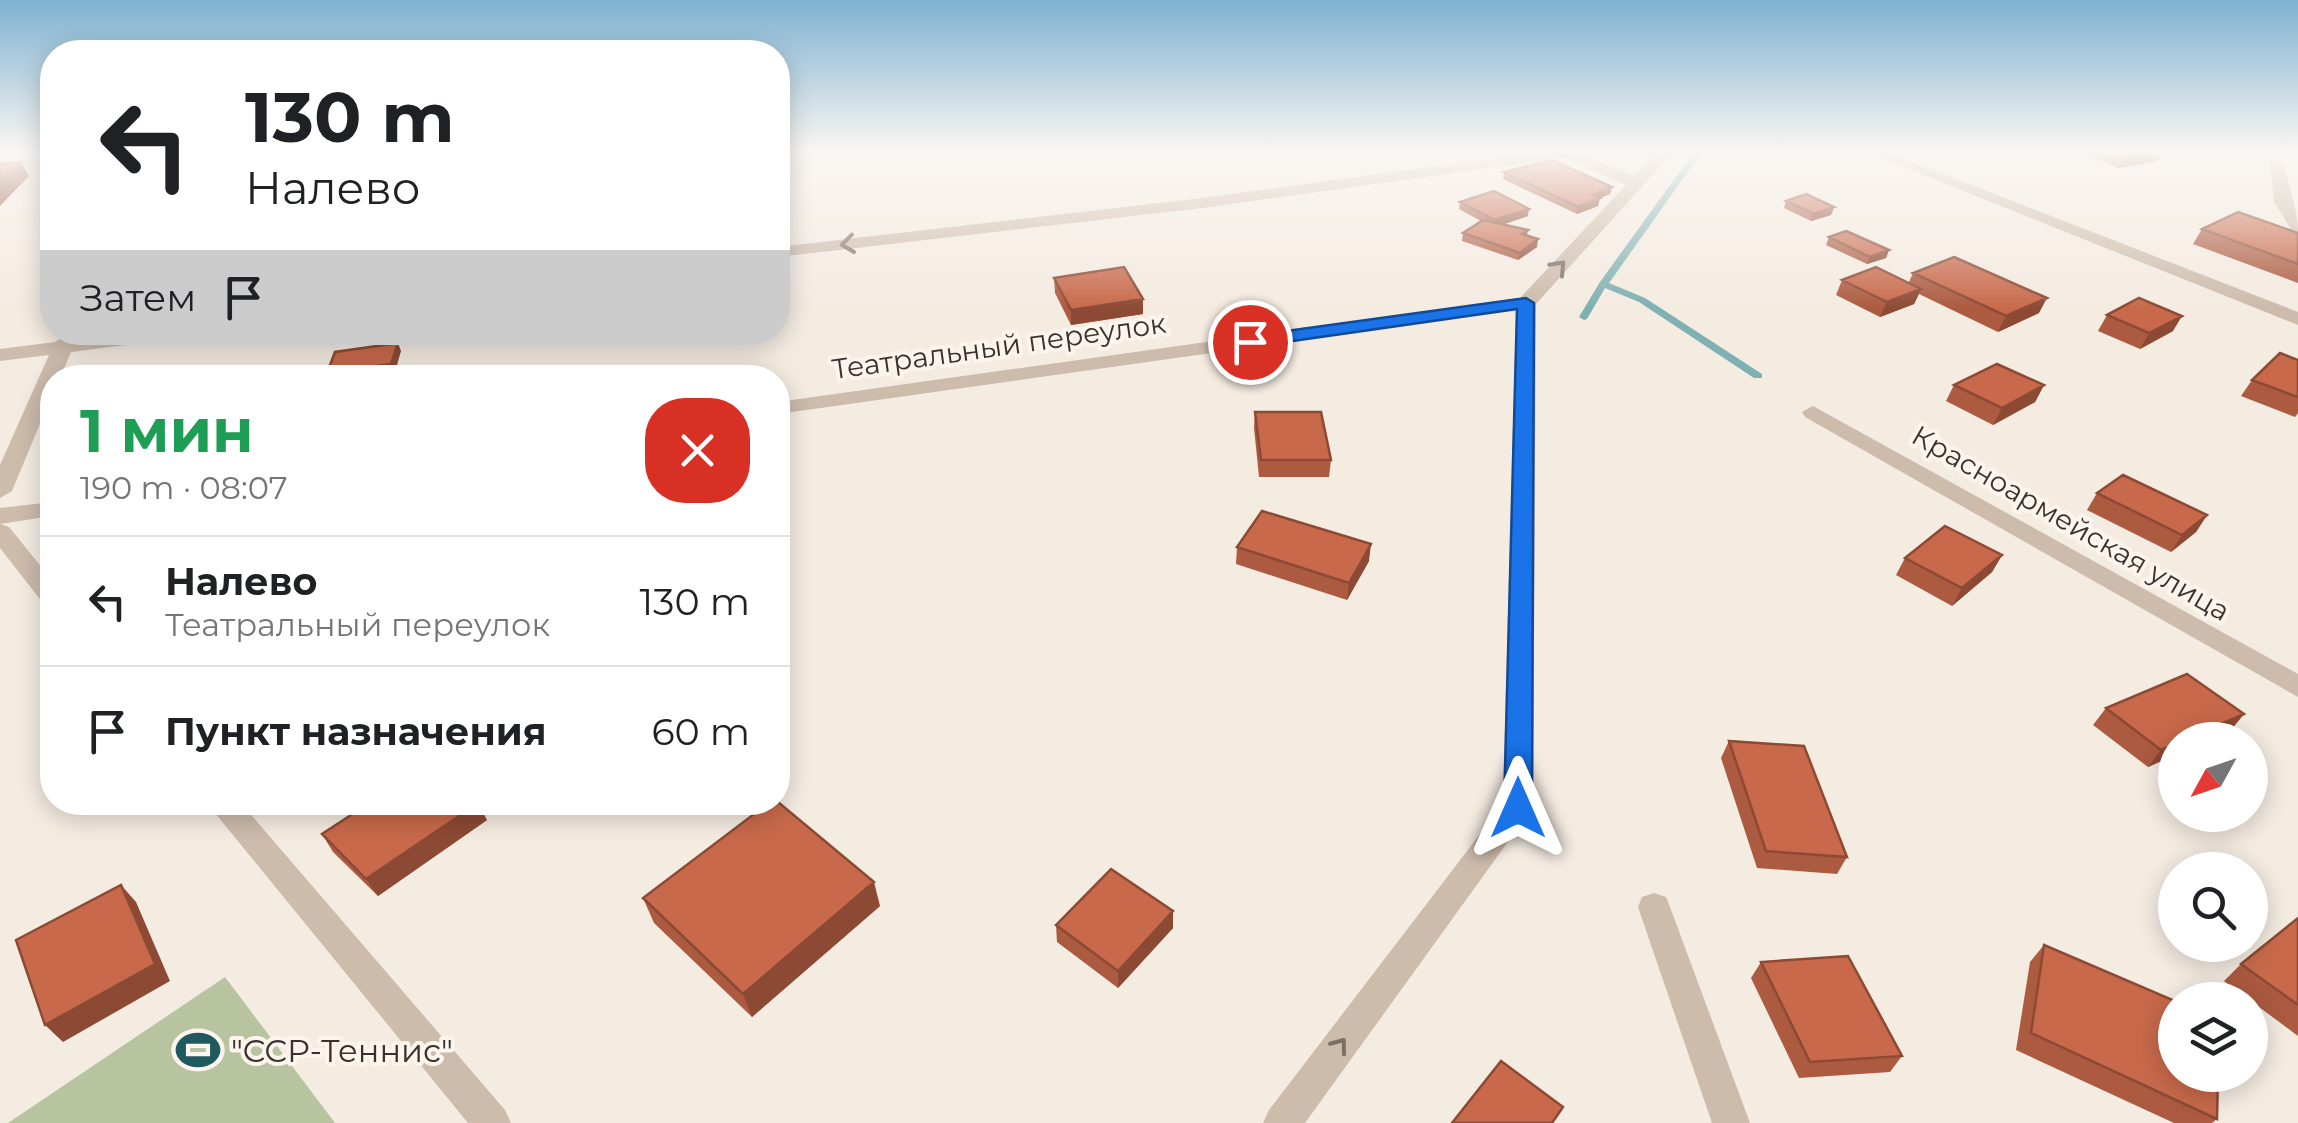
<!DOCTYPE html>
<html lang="ru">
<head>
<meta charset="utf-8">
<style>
  body { margin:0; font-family:Montserrat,sans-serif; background:#f2f2f2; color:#202124; height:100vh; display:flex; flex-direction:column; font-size:38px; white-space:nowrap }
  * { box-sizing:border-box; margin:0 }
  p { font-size:32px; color:#757577 }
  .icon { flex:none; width:55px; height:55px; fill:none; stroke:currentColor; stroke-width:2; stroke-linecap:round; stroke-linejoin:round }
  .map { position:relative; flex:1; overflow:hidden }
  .panel { position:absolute; left:40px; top:365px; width:750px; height:450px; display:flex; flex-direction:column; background:#fff; border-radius:40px; box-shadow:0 5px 25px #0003 }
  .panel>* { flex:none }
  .top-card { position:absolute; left:40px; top:40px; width:750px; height:305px; border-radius:40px; box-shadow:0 5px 25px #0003; background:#fff; color:#202124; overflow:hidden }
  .needle { width:65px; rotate:230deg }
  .fabs { position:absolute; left:2158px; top:722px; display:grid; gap:20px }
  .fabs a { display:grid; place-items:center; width:110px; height:110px; border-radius:50%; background:#fff; box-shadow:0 5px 25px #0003; font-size:50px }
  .pin { position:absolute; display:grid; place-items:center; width:85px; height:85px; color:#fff; margin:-42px; border:5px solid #fff; border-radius:50%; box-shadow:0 2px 10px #0007 }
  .me { position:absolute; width:110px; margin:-55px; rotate:0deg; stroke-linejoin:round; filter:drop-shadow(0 0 8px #0008) }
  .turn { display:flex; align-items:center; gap:35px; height:210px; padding:0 40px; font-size:45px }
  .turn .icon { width:130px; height:130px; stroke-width:2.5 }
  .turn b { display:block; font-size:70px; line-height:85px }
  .then { display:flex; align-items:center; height:95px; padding:0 40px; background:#0003; gap:20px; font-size:38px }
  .round { display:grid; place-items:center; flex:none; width:105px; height:105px; border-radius:40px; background:#f2f2f2 }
  .headline { display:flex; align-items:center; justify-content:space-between; height:170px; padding:0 40px }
  h1 { font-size:60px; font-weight:700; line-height:75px; color:#1e9e55 }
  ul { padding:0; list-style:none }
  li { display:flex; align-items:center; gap:30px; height:130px; padding:0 40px; border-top:2px solid #e0e0e0 }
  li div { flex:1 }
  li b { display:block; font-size:38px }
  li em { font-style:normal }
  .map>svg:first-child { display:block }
</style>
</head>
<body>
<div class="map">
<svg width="2298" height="1123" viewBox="0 0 2298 1123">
  <rect width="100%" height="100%" fill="#f4ebe1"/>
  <path fill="#b8c4a0" d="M225 977 335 1123H8Z"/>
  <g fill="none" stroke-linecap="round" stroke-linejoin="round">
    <path fill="#7fb0b2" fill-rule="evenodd" d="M1694 152H1702L1609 283 1645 298 1762 374V378H1754L1639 302 1605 288 1587 319 1584 320 1579 317 1600 282Z"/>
    <path fill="#cdbbac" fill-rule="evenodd" d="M1539 152H1578L1634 176 1657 152H1673L1536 304 1533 807 1305 1123H1263L1269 1110 1503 804 1516 310 778 414V402L1520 298 1626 185 1564 158 1202 208 778 257V247L1202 198Z
      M1866 152H1887L2298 312V325Z
      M2270 160 2284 163C2288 187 2298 209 2298 232L2292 231 2274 202Z
      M130 332H191L181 338 71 352 60 378H52V395L12 491 0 498V465L49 355 0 361V349L55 342 66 334 76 339Z
      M1813 406 2298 674V697L1805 417 1802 412Z
      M52 502V516L0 524V508Z
      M0 524 9 527 52 580V606L43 603 0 548Z
      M206 802H240L505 1110 511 1123H468Z
      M1654 893 1666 897 1670 907 1750 1123H1712L1638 907 1642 897Z"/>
  </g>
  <path fill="#ac5a40" d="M2083 152H2163L2158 161 2118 168Z
    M1504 172 1612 187 1610 194 1600 198 1598 206 1577 214 1503 179Z
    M1786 201 1834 207 1831 215 1811 221 1784 208Z
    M1460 202 1528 216 1503 224 1528 230 1527 236 1537 247 1518 260 1462 241 1463 233 1481 221 1459 209Z
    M2202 229 2298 233V283L2193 244Z
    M1829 237 1889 250 1886 258 1867 264 1826 245Z
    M1913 273 2039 313 1998 332 1919 294 1914 304 1880 317 1836 295 1842 280 1909 282Z
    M1054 278 1143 314 1071 325 1055 293Z
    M2107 315 2173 331 2140 349 2098 331Z
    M2298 360V413L2295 417 2241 396 2252 380Z
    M1954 385H2044L2035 402 1993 425 1946 401Z
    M1255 412 1331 460 1329 477H1259L1254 428Z
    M2097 493 2207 515 2196 532 2171 552 2087 510Z
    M1237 547 1369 561 1347 600 1236 564Z
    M2002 555 1992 572 1952 606 1896 575 1905 558Z
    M2106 708 2244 714 2230 731 2148 767 2093 725Z
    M1729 741 1847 857 1837 874 1757 868 1721 758Z
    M487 820 378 896 333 852 322 834Z
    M643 898 880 906 752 1017 654 923Z
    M1173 911V928L1118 988 1057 942 1056 925Z
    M2298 918V1036L2224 981 2241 964Z
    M2044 945 2217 1119 2212 1123H2174L2016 1050 2030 962Z
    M1761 962 1902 1056 1890 1072 1799 1078 1751 978Z"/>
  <path fill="#8c4a34" d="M2140 152H2163L2158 161 2118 168 2126 154Z
    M21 162 29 176 0 206V183Z
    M1612 187 1610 194 1590 202 1592 195Z
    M1600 198 1598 206 1577 214 1578 207Z
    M1834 207 1831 215 1811 221 1814 214Z
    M1529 209 1528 216 1493 228 1495 220Z
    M1538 239 1537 247 1518 260 1520 253Z
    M1889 250 1886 258 1867 264 1870 257Z
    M1921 289 1914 304 1880 317 1887 302Z
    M2047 298 2039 313 1998 332 2006 316Z
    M1143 299V314L1071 325V310Z
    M2182 316 2173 331 2140 349 2149 333Z
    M398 343 401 351 395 372 359 378H329L327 373Z
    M2044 385 2035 402 1993 425 2002 408Z
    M2207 515 2196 532 2171 552 2182 535Z
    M1371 544 1369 561 1347 600 1349 583Z
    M2002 555 1992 572 1952 606 1962 588Z
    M2244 714 2230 731 2209 740H2184Z
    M2175 744V755L2148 767 2161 750Z
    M478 803 487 820 378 896 366 879Z
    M874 882 880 906 752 1017 743 994Z
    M121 885 136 902 170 981 63 1042 45 1025Z
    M1173 911V928L1118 988V971Z"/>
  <path fill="#c8694b" stroke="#8c4a34" stroke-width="2.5" d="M1552 160 1612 187 1592 195 1600 198 1578 207 1504 172Z
    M21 162 0 183V164Z
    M1494 191 1529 209 1495 220 1460 202Z
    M1806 194 1834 207 1814 214 1786 201Z
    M2238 212 2298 233V264L2202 229Z
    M1483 220 1528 230 1522 234 1538 239 1520 253 1463 233Z
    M1846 231 1889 250 1870 257 1829 237Z
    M1954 257 2047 298 2006 316 1913 273Z
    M1124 267 1143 299 1071 310 1054 278Z
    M1876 267 1921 289 1887 302 1842 280Z
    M2139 298 2182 316 2149 333 2107 315Z
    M398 343 391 364 327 373 335 352Z
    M2280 353 2298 360V397L2252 380Z
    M1997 364 2044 385 2002 408 1954 385Z
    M1255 412H1321L1331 460H1261Z
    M2123 475 2207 515 2182 535 2097 493Z
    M1262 511 1371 544 1349 583 1237 547Z
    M1945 526 2002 555 1962 588 1905 558Z
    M2187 674 2244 714 2184 740H2175V744L2161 750 2106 708Z
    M1729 741 1804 746 1847 857 1766 851Z
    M371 802H477L478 803 366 879 322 834Z
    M770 802H778L874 882 743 994 643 898Z
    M1111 869 1173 911 1118 971 1056 925Z
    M121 885 155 964 45 1025 16 940Z
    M2298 918V1005L2241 964Z
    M2044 945 2175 1001V1075H2218L2217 1119 2031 1033Z
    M1848 956 1902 1056 1810 1062 1761 962Z
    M1501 1061 1563 1107 1552 1123H1452Z"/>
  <defs><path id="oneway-chevron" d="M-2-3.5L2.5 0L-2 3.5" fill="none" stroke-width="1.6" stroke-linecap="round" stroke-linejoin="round" transform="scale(2.5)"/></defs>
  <g stroke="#7d6f65">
    <use href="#oneway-chevron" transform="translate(848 244) rotate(173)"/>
    <use href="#oneway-chevron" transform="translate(1559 267) rotate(-47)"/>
    <use href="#oneway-chevron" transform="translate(1340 1045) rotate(-53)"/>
  </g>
  <linearGradient id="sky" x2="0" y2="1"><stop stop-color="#7eb2d2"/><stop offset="0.49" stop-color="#faf6f2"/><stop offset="1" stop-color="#faf6f2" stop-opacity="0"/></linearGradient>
  <rect width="2298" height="309" fill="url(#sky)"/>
  <path fill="#1a73e8" stroke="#114b97" stroke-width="2.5" d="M1526 298 1534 303 1532 808 1528 815 1518 819 1508 815 1504 808 1517 309 1250 347 1241 342 1250 336Z"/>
  <defs>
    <g id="stadium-bare" transform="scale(3.45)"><path d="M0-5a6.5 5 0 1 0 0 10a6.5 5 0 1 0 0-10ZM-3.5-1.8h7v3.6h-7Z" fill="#1f5a5e" stroke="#fbf5ee" stroke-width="2.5" paint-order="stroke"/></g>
  </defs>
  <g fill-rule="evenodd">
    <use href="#stadium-bare" x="198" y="1050"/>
  </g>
  <g text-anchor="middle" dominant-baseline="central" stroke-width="8" stroke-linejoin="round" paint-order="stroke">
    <g font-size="28" fill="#3b302b" stroke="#fbf5ee">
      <text transform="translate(999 346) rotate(-8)">Театральный переулок</text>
      <text transform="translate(2071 523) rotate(30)">Красноармейская улица</text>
    </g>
    <g font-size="32" fill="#3b302b" stroke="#fbf5ee" text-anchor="start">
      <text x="231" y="1050">"ССР-Теннис"</text>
    </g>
  </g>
</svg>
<div class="fabs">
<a><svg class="needle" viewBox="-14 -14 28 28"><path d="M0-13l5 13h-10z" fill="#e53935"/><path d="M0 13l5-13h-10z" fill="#757577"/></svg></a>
<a><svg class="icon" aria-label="search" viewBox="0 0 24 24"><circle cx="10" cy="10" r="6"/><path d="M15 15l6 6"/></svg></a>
<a><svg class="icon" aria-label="layers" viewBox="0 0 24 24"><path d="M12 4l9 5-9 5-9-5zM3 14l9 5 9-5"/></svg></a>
</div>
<div class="pin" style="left:1250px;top:342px;background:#d93025"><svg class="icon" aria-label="arrive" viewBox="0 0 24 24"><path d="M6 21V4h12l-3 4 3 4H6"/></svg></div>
<svg class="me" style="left:1518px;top:808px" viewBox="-20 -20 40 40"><path d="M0-17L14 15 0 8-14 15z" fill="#1a73e8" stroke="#fff" stroke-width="4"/></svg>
<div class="top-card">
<div class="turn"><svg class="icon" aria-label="left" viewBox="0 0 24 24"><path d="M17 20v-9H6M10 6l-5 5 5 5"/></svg><div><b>130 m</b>Налево</div></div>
<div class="then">Затем<svg class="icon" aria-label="arrive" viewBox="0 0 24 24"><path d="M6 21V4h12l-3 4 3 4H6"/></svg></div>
</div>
<section class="panel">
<div class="headline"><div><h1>1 мин</h1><p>190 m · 08:07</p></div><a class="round" style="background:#d93025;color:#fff"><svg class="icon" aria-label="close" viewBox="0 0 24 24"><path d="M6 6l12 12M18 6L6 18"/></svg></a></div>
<ul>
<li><svg class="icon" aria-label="left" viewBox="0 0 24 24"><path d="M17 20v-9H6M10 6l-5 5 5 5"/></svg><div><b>Налево</b><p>Театральный переулок</p></div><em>130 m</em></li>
<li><svg class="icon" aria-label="arrive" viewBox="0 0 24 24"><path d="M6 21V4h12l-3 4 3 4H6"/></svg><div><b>Пункт назначения</b></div><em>60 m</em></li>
</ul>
</section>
</div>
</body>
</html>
